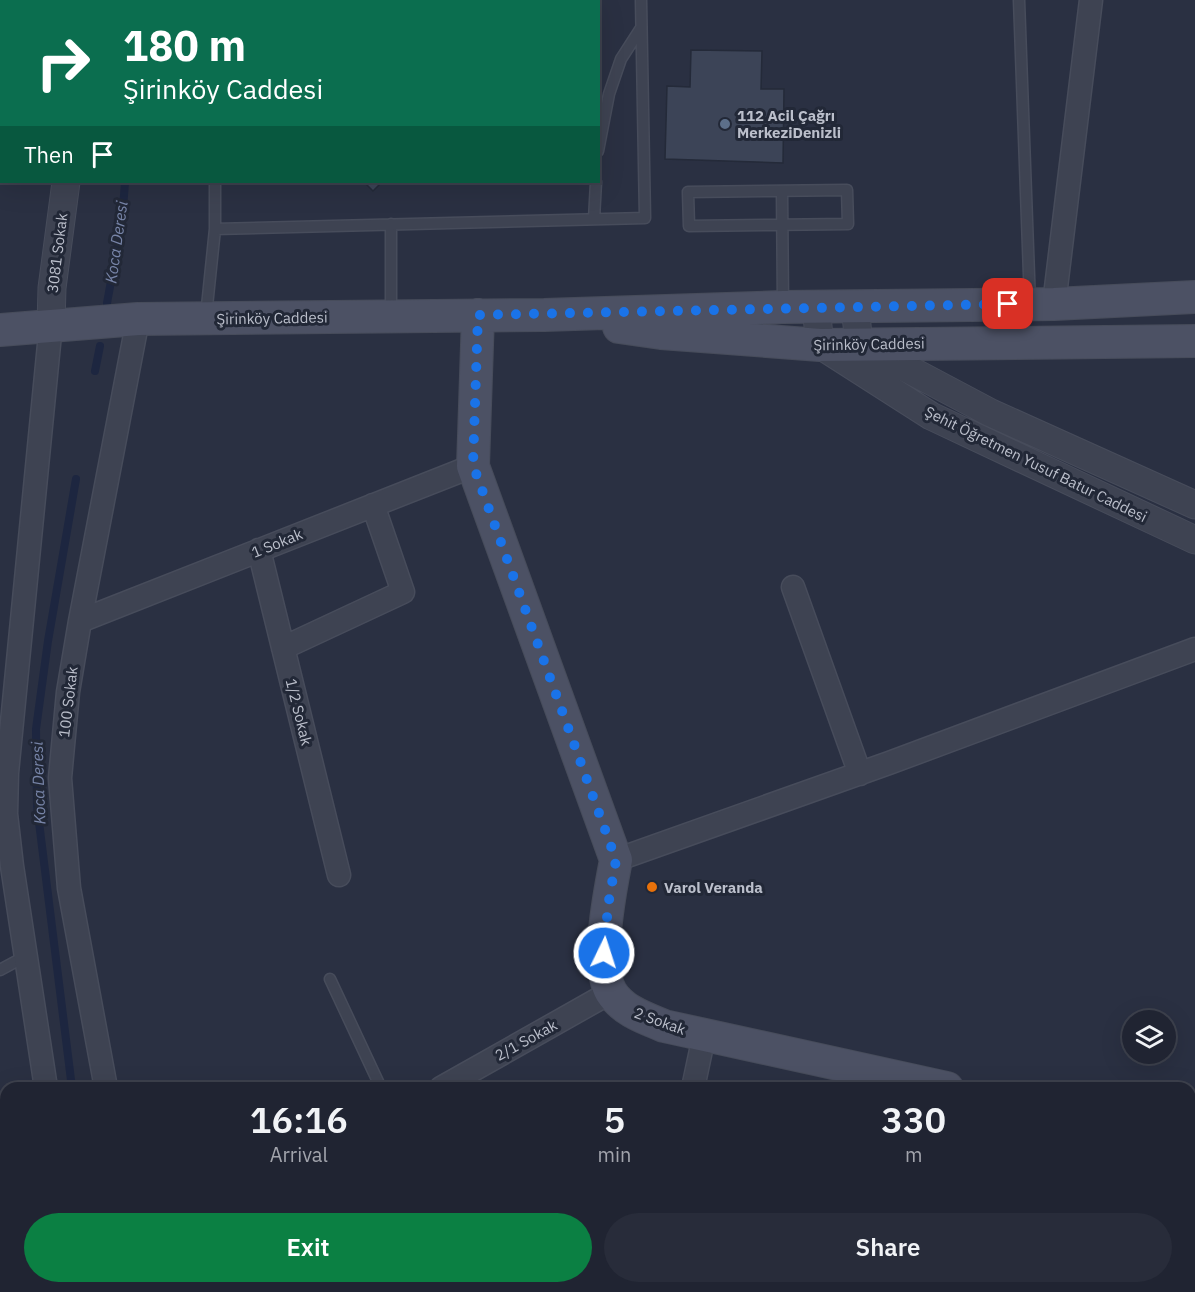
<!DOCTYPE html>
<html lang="en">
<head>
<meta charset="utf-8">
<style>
  body { margin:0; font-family:"IBM Plex Sans",sans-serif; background:#282c3a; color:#f1f3f6; height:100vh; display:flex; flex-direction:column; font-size:22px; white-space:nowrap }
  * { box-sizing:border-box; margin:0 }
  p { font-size:20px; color:#a2a4ac }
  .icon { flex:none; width:33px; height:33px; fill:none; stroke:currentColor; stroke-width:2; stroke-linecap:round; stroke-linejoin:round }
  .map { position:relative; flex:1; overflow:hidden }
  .panel { position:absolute; left:0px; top:1082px; width:1196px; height:212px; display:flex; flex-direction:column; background:#202432; border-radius:18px 18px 0 0; box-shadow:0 6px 24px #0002,0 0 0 2px #3d414d }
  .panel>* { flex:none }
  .top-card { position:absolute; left:0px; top:0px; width:600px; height:183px; box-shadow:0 6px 24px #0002,0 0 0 2px #3d414d; background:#0b6e4f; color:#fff; overflow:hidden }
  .fabs { position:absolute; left:1122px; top:1010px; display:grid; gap:12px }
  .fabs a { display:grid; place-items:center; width:54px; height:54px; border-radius:50%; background:#202432; box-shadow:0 6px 24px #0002,0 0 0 2px #3d414d; font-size:30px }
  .pin { position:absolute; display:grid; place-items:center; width:51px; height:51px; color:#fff; margin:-26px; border-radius:12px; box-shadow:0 3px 9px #0006 }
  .me { position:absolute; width:66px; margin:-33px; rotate:4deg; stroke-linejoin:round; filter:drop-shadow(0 0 4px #0008) }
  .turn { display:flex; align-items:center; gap:21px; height:126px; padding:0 24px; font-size:27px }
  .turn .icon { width:78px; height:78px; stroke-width:2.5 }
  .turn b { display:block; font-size:42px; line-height:51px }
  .then { display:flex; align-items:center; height:57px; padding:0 24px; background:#0003; gap:12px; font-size:22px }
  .eta { display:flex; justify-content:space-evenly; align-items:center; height:102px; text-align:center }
  .eta b { font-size:36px; font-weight:600; line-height:42px }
  .primary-button { display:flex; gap:12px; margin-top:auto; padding:12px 24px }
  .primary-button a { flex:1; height:69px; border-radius:36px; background:#0b8043; color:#fff; font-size:24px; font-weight:600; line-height:69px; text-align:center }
  .primary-button a+a { background:#282c3a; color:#f1f3f6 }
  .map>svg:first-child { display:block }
</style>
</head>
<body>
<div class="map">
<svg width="1195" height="1292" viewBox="0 0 1195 1292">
  <rect width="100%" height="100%" fill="#2a3042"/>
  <path fill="#2c3d43" d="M1190 1165 1195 1166V1292H1099L1100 1287H1190Z"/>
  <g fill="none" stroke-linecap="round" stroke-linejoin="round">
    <path stroke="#1d2640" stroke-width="8" d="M140 2V0
      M107 303 122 222 125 182
      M95 371 100 346
      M72 1088 37 806 36 729 48 641 76 479
      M97 1287 98 1292"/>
  </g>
  <path fill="#3c4457" stroke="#242a39" stroke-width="1.5" d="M202 0H259L201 2Z
    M478 0H535L537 2H476Z
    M691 50 762 51 761 89H784L783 163 665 159 667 86 690 87Z
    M364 182H382L373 191Z"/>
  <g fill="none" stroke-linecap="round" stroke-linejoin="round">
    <g stroke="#474c5b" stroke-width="13">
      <path id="service" d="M1019 0 1030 303
        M349 2 352 0
        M598 151 609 94 621 59 641 28
        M847 190 848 224 689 226 688 192Z
        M782 191 783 305
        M594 219 596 182
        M215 229 645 218 641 0
        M391 314V224
        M206 316 215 229V182
        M0 970 26 956
        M330 979 381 1088"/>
    </g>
    <g stroke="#474c5b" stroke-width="25">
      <path id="minor" d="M1054 304 1091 0
        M259 550 339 875
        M793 587 860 774
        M80 621 473 466
        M283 648 403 592 373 505
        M616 860 889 763 1195 649
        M46 1088 12 866 6 814 7 773 51 324
        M106 1088 69 888 60 778 68 692 80 621 138 319
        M441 1088 611 992
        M693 1088 704 1036
        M114 1287 115 1292
        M198 1287 203 1292
        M39 1292 42 1287
        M652 1292 653 1287"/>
    </g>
    <g stroke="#474c5b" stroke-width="29">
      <path id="tertiary" d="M76 2V0
        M816 307 820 345 931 416 1195 540
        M855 307 859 343 991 413 1195 505
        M51 324 52 288 66 182
        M1074 1292 1075 1287"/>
    </g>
    <g stroke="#474c5b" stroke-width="34">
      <path id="secondary" d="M478 315 473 466 616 860C610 891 595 965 611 992 623 1011 645 1018 664 1026L947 1088
        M619 327 661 333 820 345 1195 341
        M0 330 138 319 544 315 783 307 1054 304 1195 297
        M1190 1147 1195 1148"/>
    </g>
    <use href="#service" stroke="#3e4352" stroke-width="10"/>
    <use href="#minor" stroke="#3e4352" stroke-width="22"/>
    <use href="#tertiary" stroke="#3e4352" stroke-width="27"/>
    <use href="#secondary" stroke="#4c5164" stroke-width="32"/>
  </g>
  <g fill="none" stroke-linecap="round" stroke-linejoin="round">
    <path stroke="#1a73e8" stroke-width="10" stroke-dasharray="0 18" d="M604 953 608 906 616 860 473 465 478 315 1008 304"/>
  </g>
  <circle fill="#5c6f8a" stroke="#222837" stroke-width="2" cx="725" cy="124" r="6"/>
  <circle fill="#e8710a" stroke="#222837" stroke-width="2" cx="652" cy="887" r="6"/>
  <g text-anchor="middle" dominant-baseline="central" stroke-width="6" stroke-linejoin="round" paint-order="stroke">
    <g font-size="15" font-weight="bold" fill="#bbbfcb" stroke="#222837" text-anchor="start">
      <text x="737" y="115">112 Acil Çağrı<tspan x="737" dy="17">MerkeziDenizli</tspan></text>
      <text x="664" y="887">Varol Veranda</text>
    </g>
    <g font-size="15" fill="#bbbfcb" stroke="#222837">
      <text transform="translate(57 253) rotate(-83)">3081 Sokak</text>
      <text transform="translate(272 318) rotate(-1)">Şirinköy Caddesi</text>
      <text transform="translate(869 344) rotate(-1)">Şirinköy Caddesi</text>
      <text transform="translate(1036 464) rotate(26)">Şehit Öğretmen Yusuf Batur Caddesi</text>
      <text transform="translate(277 543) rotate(-22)">1 Sokak</text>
      <text transform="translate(68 702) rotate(-83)">100 Sokak</text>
      <text transform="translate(299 712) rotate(76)">1/2 Sokak</text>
      <text transform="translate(660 1021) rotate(20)">2 Sokak</text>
      <text transform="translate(526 1040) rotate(-29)">2/1 Sokak</text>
    </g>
    <g font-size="16" font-style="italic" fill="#7784a7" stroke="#222837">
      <text transform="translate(116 242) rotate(-82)">Koca Deresi</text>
      <text transform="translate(38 783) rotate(-92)">Koca Deresi</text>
    </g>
  </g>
</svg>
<div class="fabs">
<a><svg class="icon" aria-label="layers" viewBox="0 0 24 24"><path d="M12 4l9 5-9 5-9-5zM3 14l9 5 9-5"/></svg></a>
</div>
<div class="pin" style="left:1008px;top:304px;background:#d93025"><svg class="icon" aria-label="arrive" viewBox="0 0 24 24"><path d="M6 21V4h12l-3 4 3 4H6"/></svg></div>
<svg class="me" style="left:604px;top:953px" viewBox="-20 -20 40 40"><circle r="17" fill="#1a73e8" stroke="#fff" stroke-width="3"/><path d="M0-11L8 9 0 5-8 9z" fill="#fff"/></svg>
<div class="top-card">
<div class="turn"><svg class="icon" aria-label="right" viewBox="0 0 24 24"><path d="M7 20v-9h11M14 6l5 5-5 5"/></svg><div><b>180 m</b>Şirinköy Caddesi</div></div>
<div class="then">Then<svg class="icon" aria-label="arrive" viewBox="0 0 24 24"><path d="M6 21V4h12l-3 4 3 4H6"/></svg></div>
</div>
<section class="panel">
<div class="eta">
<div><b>16:16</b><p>Arrival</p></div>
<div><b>5</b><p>min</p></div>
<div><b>330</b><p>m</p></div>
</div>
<div class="primary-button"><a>Exit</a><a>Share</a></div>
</section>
</div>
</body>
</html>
